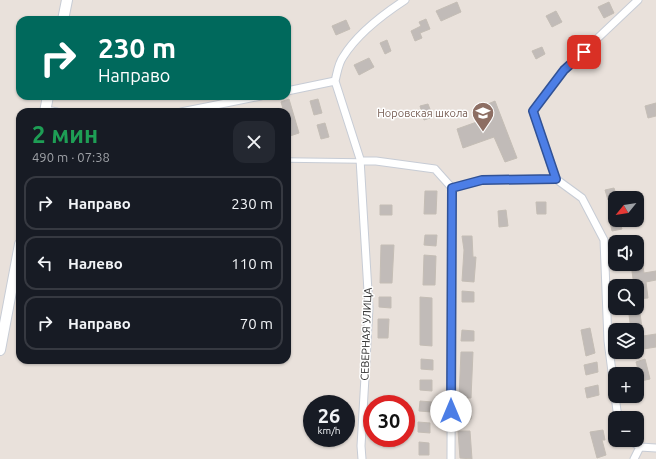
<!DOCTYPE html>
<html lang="ru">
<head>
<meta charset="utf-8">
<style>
  body { margin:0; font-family:Ubuntu,sans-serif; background:#242831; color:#f1f3f6; height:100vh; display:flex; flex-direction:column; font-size:15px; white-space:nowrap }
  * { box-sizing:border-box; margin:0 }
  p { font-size:13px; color:#9ea1a6 }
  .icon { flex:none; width:22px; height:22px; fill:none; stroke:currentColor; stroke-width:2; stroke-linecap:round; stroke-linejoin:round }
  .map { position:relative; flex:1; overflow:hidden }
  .drawer { position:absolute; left:16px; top:108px; width:275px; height:256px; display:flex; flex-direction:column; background:#171b24; border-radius:12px; box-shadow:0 1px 3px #0004 }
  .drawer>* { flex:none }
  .banner { position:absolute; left:16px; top:16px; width:275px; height:84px; border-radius:12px; box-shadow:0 1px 3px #0004; background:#00695c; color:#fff; overflow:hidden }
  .needle { width:26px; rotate:240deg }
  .buttons { position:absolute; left:608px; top:191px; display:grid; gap:8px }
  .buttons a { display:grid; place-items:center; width:36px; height:36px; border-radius:8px; background:#171b24; box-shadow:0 1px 3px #0004; font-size:20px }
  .speed { position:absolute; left:303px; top:395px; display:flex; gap:8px; font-size:20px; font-weight:700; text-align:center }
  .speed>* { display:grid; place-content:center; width:52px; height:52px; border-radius:50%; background:#171b24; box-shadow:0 1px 3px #0004; line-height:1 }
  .speed small { font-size:10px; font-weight:400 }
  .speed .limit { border:6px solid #d22; background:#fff; color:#111 }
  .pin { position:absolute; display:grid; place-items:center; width:34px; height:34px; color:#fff; margin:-17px; border-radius:8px; box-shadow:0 2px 6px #0006 }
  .me { position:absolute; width:44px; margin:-22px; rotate:0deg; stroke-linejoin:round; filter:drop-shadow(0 0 3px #0008) }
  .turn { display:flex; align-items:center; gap:14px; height:84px; padding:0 16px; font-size:18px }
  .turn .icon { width:52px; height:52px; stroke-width:2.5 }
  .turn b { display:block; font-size:28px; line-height:34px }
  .round { display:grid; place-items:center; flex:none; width:42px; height:42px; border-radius:12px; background:#242831 }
  .overview { display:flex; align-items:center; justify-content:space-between; height:68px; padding:0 16px }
  h1 { font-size:24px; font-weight:700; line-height:30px; color:#1e9e55 }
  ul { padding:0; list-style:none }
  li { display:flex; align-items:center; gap:12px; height:54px; margin:0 8px 6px; padding:0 8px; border:2px solid #363941; border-radius:12px }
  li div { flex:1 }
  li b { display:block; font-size:15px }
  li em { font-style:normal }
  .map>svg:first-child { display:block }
</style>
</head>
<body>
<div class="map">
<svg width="656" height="459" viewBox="0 0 656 459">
  <rect width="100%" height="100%" fill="#e9e1db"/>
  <path fill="#c1bbb8" stroke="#c4bdb5" d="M457 2 461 12 441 21 436 11Z
    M609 2 614 13 604 18 598 7Z
    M556 11 562 22 552 27 546 16Z
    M426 19 430 29 420 33 422 38 415 41 411 31 421 26 419 22Z
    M346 20 350 29 336 35 332 26Z
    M387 40 391 51 385 54 380 43Z
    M542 47 545 54 536 59 532 51Z
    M369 58 374 67 359 75 354 65Z
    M289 99 299 133 290 136 287 124V112H284L281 102Z
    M318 99 322 113 314 115 310 101Z
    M495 101 517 158 505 162 494 137 463 148 457 129 488 118 483 106Z
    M656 103V116L648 118 645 106Z
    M428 104 433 117 424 120 420 106Z
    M325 123 329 137 321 139 317 125Z
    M614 188 617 197 608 200 605 190Z
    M425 191H437L436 214H424Z
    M536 202H546V214H537Z
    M380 205H392V215H380Z
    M506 210 508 226 499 227 498 211Z
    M619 220 622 229 612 231 610 222Z
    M425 235H437L436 246 424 245Z
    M462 236H472L473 257H476L474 282 462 281 464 250Z
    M381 245H394L392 283H380Z
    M637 245H640L644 273 656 271V280L646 282 648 298 637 299V286H634L631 264H637Z
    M424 255 436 256 435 285H423Z
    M462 291 474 292V302H462Z
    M379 297H391V308L379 307Z
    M420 297 432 298V346L420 345Z
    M640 313 643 336 656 334V347L637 350V330H631L629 315Z
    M378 319H389L388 338H378Z
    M590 328 595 353 586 356 581 330Z
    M462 330 474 331V341H461Z
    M461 352H473L471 398H459Z
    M421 359 433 360V370L421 369Z
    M645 359 650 379 641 381 636 362Z
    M597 362 598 372 586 375 584 365Z
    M420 380H432V391L420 390Z
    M598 385 599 395 587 398 585 388Z
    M420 401 432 402V412L419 411Z
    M459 408 471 409V419L459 418Z
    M418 422 430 423V433L418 432Z
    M603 430 605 440H602L606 455 597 458 590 432Z
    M458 431H470L472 459 460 458Z
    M419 442 429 443V455H419Z"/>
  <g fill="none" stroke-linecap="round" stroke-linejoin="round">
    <g stroke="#c7ccd5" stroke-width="5.5">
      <path id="lane" d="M287 160 360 161"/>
    </g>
    <g stroke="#c7ccd5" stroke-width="9">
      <path id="street" d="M335 81C337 74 338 64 343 57 357 34 382 15 405 0
        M287 91 335 81 360 159 369 308 361 446 362 459
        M46 110 57 112
        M181 112 261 96
        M360 161H376L435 169 452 188
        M556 179 582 198 604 240 608 341 615 395
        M556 179 533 111 564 70 638 0
        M452 188 482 180 556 179
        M615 396 618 418
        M630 440 640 447
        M451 459 452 188
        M634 459 640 447 656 448"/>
    </g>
    <g stroke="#c7ccd5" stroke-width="12">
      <path id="secondary" d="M63 20 67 0
        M45 112 48 96
        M0 350 20 244"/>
    </g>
    <use href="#lane" stroke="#fff" stroke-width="3.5"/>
    <use href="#street" stroke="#fff" stroke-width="7"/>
    <use href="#secondary" stroke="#fff" stroke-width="10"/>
  </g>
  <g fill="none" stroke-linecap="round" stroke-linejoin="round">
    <g stroke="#315296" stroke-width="10">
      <path id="route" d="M451 411 452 188 482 180 556 179 533 111 564 70 584 52"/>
    </g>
    <use href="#route" stroke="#4c7ee6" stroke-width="7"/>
  </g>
  <defs>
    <g id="school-pin" transform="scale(1.15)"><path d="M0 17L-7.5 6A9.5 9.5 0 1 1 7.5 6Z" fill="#8d6e63" stroke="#fff"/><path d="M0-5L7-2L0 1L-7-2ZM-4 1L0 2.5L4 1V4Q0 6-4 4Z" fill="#fff"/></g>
  </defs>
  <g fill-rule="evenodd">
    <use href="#school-pin" x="483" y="113"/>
  </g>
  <g text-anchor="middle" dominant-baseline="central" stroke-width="3" stroke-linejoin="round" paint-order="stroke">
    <g font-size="11" fill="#785e54" stroke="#fff" text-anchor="end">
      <text x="468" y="113">Норовская школа</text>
    </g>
    <g font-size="11" fill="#282828" stroke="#fff">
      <text transform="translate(366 334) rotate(-88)">СЕВЕРНАЯ УЛИЦА</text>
    </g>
  </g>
</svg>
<div class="buttons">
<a><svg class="needle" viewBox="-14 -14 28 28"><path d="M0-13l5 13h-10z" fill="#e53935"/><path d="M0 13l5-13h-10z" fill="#9ea1a6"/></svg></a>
<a><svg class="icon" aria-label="sound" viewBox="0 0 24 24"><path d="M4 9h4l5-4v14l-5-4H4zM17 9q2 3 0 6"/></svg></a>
<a><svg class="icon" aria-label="search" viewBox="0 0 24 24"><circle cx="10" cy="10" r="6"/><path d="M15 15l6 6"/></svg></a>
<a><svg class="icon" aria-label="layers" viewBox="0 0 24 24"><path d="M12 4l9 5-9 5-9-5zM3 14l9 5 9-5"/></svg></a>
<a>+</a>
<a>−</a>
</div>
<div class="speed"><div>26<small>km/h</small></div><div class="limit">30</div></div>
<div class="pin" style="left:584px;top:52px;background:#d93025"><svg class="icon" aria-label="arrive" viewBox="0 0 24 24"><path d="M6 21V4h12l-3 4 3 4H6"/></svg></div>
<svg class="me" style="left:451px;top:411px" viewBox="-20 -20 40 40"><circle r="19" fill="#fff"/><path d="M0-13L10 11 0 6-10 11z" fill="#4c7ee6"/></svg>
<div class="banner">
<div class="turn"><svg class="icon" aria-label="right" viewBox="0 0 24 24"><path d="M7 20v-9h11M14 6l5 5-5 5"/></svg><div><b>230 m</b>Направо</div></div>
</div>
<section class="drawer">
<div class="overview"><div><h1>2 мин</h1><p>490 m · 07:38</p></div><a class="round"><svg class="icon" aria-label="close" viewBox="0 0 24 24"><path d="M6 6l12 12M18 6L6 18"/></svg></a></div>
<ul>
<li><svg class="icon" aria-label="right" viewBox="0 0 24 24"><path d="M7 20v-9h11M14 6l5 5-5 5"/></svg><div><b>Направо</b></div><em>230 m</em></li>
<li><svg class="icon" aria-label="left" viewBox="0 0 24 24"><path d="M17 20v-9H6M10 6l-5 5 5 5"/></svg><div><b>Налево</b></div><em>110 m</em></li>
<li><svg class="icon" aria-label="right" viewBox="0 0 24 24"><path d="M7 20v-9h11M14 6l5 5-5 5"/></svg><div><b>Направо</b></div><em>70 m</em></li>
</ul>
</section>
</div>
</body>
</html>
